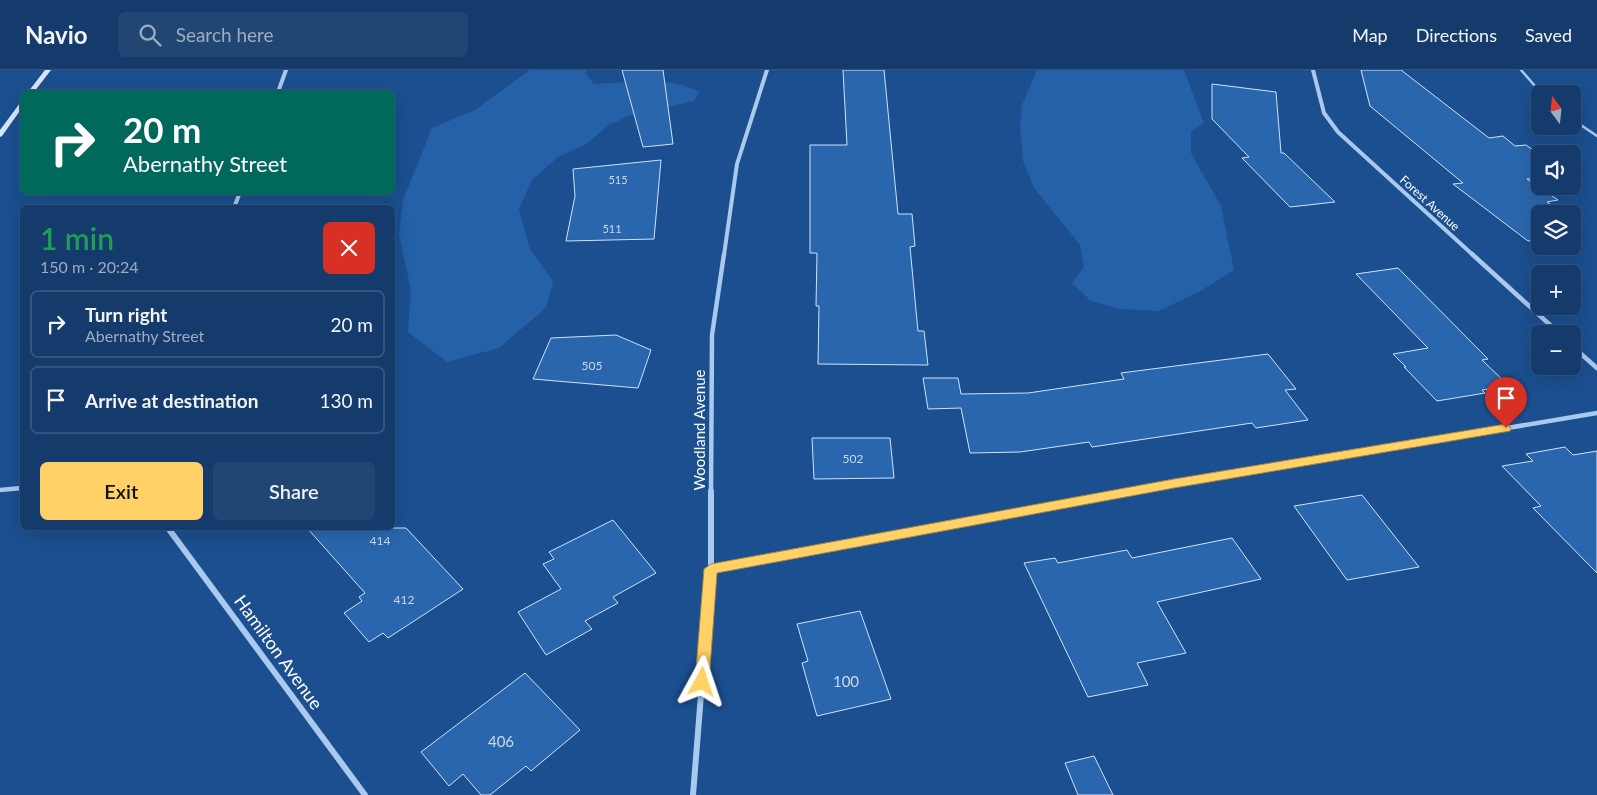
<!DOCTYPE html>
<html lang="en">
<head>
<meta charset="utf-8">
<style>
  body { margin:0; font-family:Lato,sans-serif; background:#214673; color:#f1f3f6; height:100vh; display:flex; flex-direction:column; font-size:19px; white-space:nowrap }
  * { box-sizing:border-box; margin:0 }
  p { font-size:16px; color:#9dadc1 }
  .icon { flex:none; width:28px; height:28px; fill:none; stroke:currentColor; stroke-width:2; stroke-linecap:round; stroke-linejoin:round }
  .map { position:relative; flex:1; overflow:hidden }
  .details { position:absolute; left:20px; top:135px; width:375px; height:325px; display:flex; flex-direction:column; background:#143b6b; border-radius:8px; box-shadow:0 5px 20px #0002,0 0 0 1px #33557e }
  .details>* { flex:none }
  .top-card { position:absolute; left:20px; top:20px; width:375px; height:105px; border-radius:8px; box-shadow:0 5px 20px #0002,0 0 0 1px #33557e; background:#00695c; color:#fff; overflow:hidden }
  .needle { width:32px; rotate:345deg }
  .buttons { position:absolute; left:1531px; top:15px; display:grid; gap:10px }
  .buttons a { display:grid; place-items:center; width:50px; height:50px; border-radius:8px; background:#143b6b; box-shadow:0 5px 20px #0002,0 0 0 1px #33557e; font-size:25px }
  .pin { position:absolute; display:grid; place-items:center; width:42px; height:42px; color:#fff; margin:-51px -21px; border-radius:50% 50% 50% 0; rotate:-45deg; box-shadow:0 0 5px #0007 }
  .pin .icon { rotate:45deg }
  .me { position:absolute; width:55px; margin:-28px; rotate:5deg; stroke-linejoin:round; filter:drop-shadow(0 0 4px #0008) }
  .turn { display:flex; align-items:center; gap:18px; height:105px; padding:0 20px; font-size:22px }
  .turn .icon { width:65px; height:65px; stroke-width:2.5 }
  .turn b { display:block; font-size:35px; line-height:42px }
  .round { display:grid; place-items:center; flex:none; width:52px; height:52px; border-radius:8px; background:#214673 }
  .headline { display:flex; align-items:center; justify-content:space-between; height:85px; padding:0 20px }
  h1 { font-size:30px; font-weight:600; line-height:38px; color:#1e9e55 }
  .primary-button { display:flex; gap:10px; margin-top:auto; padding:10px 20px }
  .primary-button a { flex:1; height:58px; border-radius:8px; background:#ffd166; color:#111; font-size:20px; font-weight:600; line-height:58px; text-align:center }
  .primary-button a+a { background:#214673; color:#f1f3f6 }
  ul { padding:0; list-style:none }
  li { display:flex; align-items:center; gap:15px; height:68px; margin:0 10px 8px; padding:0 10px; border:2px solid #33557e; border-radius:8px }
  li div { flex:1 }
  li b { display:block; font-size:19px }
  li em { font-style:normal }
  header { display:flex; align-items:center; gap:30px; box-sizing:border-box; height:70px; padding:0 25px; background:#143b6b; border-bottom:1px solid #33557e }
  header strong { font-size:24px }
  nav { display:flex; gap:28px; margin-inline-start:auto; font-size:18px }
  .search { width:350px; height:45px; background:#214673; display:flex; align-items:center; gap:12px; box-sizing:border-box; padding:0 18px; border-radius:8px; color:#9dadc1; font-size:19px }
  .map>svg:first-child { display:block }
</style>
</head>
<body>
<header>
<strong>Navio</strong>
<div class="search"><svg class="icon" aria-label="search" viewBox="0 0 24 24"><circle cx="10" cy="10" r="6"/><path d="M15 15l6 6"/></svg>Search here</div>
<nav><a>Map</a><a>Directions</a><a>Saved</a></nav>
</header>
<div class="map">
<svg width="1597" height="725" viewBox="0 0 1597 725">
  <rect width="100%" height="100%" fill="#1b4f8f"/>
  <path fill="#2461a8" d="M530 0H586L585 3 594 14C626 13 671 5 699 22L694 31 628 46 609 55 586 74 558 87 532 110 519 139 530 179 553 211 546 238 499 278 447 292 408 262 411 220 399 164 403 130 432 58 475 40Z
    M1037 0H1184L1204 53 1191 62V83L1221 136 1234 200 1202 220 1159 241 1120 239 1091 231 1072 213 1084 197 1080 175 1034 118 1023 91 1020 56 1022 35Z"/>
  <path fill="#2a66ad" stroke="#cfe3fa" d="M622 0H663L673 74 643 77Z
    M843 0H884L898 144H912L915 176 910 177 918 261H924L928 295 818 294 819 236H816L817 183H810V75H847Z
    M1361 0H1401L1489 68 1503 66 1515 76 1526 75 1540 85V108L1527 109 1558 130 1547 132 1564 144H1540V170L1528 171 1453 114 1463 113 1370 36Z
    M1212 14 1276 22 1281 83H1284L1335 132 1290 137 1242 88 1249 87 1212 49Z
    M661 90 654 169 566 171 575 126 573 99Z
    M1398 198 1488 289 1482 290 1509 316 1482 320 1485 323 1437 331 1404 297H1406L1393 284 1428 278 1356 204Z
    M616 265 651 280 638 318 533 309 551 268Z
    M1268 284 1296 319 1285 320 1308 350 1256 358 1252 353 1092 377 1089 372 1020 382 970 383 961 338 928 339 923 308H958L961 324 1028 323 1124 309 1121 303Z
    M812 368H890L894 408 814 409Z
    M1565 377 1573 385 1597 381V503L1533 438 1541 436 1502 396 1533 391 1526 384Z
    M1362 425 1419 497 1347 510 1294 436Z
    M613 450 656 503 613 527 618 533 585 551 592 559 546 585 518 542 561 519 543 494 554 489 549 482Z
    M307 458H406L463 519 388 568 383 563 369 572 344 543 362 531 359 527 365 523Z
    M1232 468 1261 509 1157 532 1186 583 1137 593 1148 615 1088 627 1024 493 1055 488 1058 493 1127 480 1132 488Z
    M860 541 891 629 817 646 802 593 808 591 797 554Z
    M525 603 580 660 531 701 526 696 490 725H481L463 704 449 716 421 682Z
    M1094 686 1113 725H1078L1065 693Z"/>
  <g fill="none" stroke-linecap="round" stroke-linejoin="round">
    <path stroke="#a9c9ee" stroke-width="2.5" d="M1521 0 1542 24
      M1572 49 1597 66"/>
    <path stroke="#a9c9ee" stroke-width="4" d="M1313 0 1324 43 1338 62 1473 185
      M278 22 286 0
      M234 138 240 122
      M724 185 737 94 767 0"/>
    <path stroke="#a9c9ee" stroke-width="4.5" d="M1472 184 1560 264
      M1572 276 1597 298
      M0 420 22 418
      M711 422 712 265 724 184
      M1125 422 1597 343"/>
    <path stroke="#a9c9ee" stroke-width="6" d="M168 458 365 725
      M711 499 1132 421
      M693 725 711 499V421"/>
    <path fill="#d6e6fa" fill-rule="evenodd" d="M45 0H51L34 22H28Z
      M22 32V38L2 66 0 67V60L20 33Z"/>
  </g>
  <path fill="#ffd166" stroke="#a68842" d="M1506 354 1511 358 1510 361 1174 418 717 503 709 612 707 616 702 618 697 616 695 612 704 499 711 494 1174 409Z"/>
  <g text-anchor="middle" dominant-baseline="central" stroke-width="5" stroke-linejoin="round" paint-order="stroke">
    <g font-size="11" fill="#cad9ea">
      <text x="618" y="109">515</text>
      <text x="612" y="158">511</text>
    </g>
    <g font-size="12" fill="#fff" stroke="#1b4f8f">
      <text transform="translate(1430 133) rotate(42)">Forest Avenue</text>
    </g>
    <g font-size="12" fill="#cad9ea">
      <text x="592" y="295">505</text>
      <text x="853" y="388">502</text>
      <text x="380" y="470">414</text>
      <text x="404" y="529">412</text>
    </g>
    <g font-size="15" fill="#fff" stroke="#1b4f8f">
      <text transform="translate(699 360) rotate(-90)">Woodland Avenue</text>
    </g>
    <g font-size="15" fill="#cad9ea">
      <text x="846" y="611">100</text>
      <text x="501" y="671">406</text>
    </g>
    <g font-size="18" fill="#fff" stroke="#1b4f8f">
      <text transform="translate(279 582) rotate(54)">Hamilton Avenue</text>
    </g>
  </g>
</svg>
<div class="buttons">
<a><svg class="needle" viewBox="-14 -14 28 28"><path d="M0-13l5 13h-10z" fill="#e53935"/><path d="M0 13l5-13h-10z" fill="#9dadc1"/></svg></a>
<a><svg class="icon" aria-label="sound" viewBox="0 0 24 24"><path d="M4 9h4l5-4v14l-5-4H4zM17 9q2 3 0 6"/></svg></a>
<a><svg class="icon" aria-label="layers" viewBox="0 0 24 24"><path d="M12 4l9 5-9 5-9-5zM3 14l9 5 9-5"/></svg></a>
<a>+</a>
<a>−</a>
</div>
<div class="pin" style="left:1506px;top:358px;background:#d93025"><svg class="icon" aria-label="arrive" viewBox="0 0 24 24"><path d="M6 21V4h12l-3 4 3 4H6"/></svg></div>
<svg class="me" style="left:702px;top:612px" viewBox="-20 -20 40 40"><path d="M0-17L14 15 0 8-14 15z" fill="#ffd166" stroke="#fff" stroke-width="4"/></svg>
<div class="top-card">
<div class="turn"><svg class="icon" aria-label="right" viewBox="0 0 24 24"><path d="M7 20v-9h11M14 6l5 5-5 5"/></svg><div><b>20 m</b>Abernathy Street</div></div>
</div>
<section class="details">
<div class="headline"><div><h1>1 min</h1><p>150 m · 20:24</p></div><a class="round" style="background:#d93025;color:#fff"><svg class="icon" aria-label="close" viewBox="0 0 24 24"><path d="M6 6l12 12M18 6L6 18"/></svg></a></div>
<ul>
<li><svg class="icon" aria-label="right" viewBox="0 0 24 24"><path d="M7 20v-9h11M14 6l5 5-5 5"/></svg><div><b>Turn right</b><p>Abernathy Street</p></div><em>20 m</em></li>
<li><svg class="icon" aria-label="arrive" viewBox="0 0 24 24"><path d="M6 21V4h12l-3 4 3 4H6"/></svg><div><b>Arrive at destination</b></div><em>130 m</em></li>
</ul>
<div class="primary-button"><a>Exit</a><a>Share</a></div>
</section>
</div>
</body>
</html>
